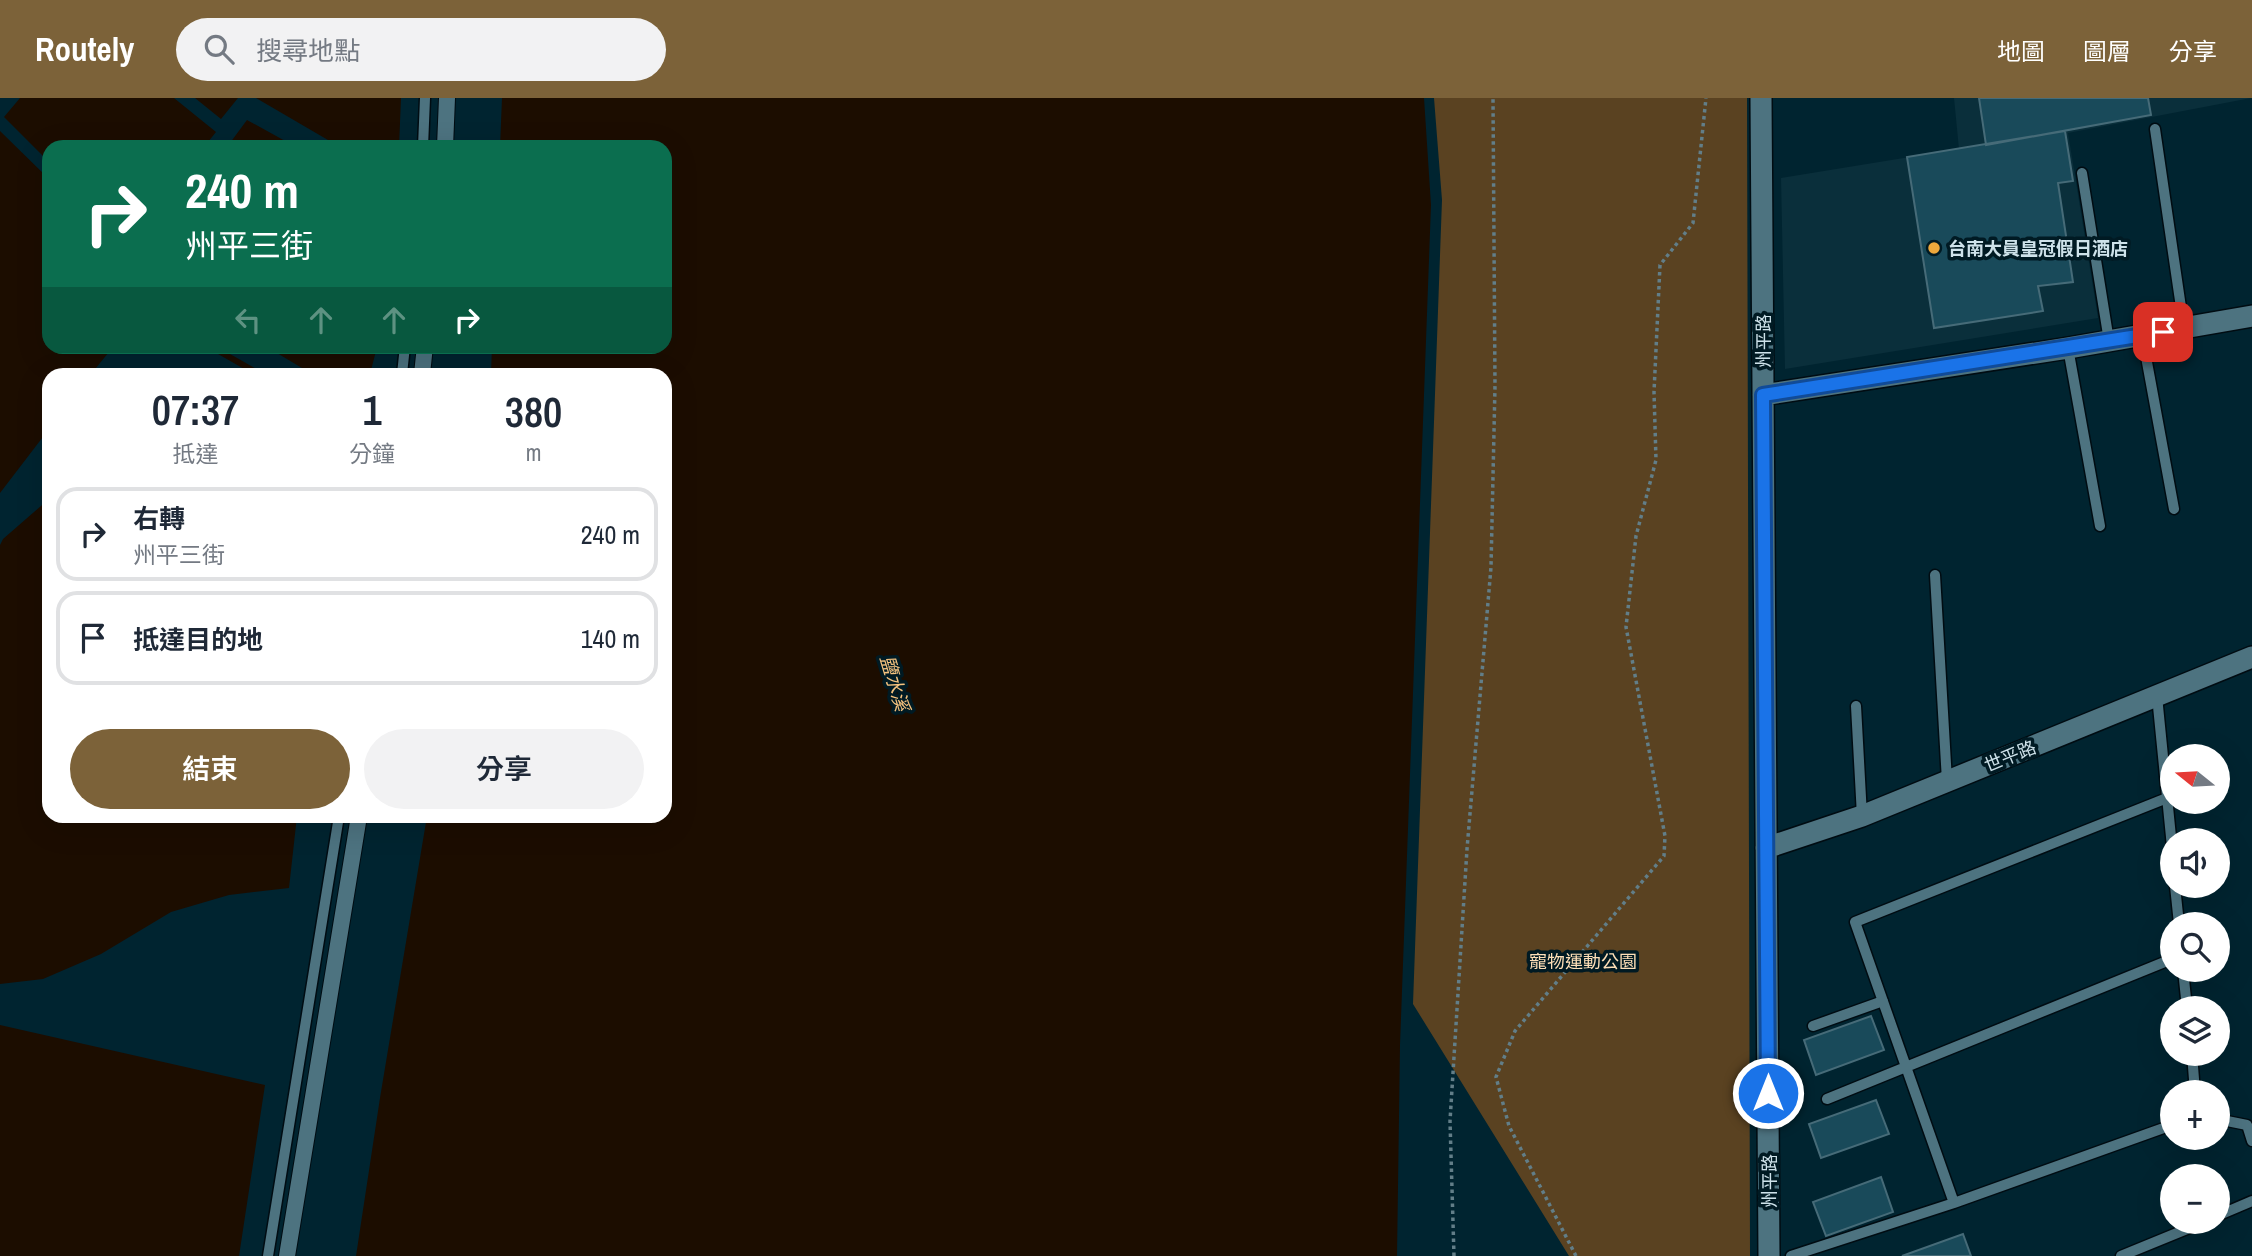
<!DOCTYPE html>
<html lang="zh-TW">
<head>
<meta charset="utf-8">
<style>
  body { margin:0; font-family:"Archivo Narrow","Noto Sans TC",sans-serif; background:#f2f2f3; color:#1f2937; height:100vh; display:flex; flex-direction:column; font-size:26px; white-space:nowrap }
  * { box-sizing:border-box; margin:0 }
  p { font-size:23px; color:#747a83 }
  .icon { flex:none; width:38px; height:38px; fill:none; stroke:currentColor; stroke-width:2; stroke-linecap:round; stroke-linejoin:round }
  .map { position:relative; flex:1; overflow:hidden }
  .sheet { position:absolute; left:42px; top:270px; width:630px; height:455px; display:flex; flex-direction:column; background:#fff; border-radius:21px; box-shadow:0 7px 28px #0002 }
  .sheet>* { flex:none }
  .banner { position:absolute; left:42px; top:42px; width:630px; height:214px; border-radius:21px; box-shadow:0 7px 28px #0002; background:#0b6e4f; color:#fff; overflow:hidden }
  .needle { width:46px; rotate:288deg }
  .buttons { position:absolute; left:2160px; top:646px; display:grid; gap:14px }
  .buttons a { display:grid; place-items:center; width:70px; height:70px; border-radius:50%; background:#fff; box-shadow:0 7px 28px #0002; font-size:35px }
  .pin { position:absolute; display:grid; place-items:center; width:60px; height:60px; color:#fff; margin:-30px; border-radius:14px; box-shadow:0 4px 10px #0006 }
  .me { position:absolute; width:77px; margin:-38px; rotate:0deg; stroke-linejoin:round; filter:drop-shadow(0 0 5px #0008) }
  .turn { display:flex; align-items:center; gap:24px; height:147px; padding:0 28px; font-size:32px }
  .turn .icon { width:91px; height:91px; stroke-width:2.5 }
  .turn b { display:block; font-size:49px; line-height:60px }
  .lanes { display:flex; align-items:center; height:66px; padding:0 28px; background:#0003; justify-content:center; gap:35px; direction:ltr }
  .lanes .off { opacity:.35 }
  .eta { display:flex; justify-content:space-evenly; align-items:center; height:119px; text-align:center }
  .eta b { font-size:42px; font-weight:600; line-height:49px }
  .button { display:flex; gap:14px; margin-top:auto; padding:14px 28px }
  .button a { flex:1; height:80px; border-radius:42px; background:#7c6239; color:#fff; font-size:28px; font-weight:600; line-height:80px; text-align:center }
  .button a+a { background:#f2f2f3; color:#1f2937 }
  ul { padding:0; list-style:none }
  li { display:flex; align-items:center; gap:21px; height:94px; margin:0 14px 10px; padding:0 14px; border:4px solid #e0e1e3; border-radius:21px }
  li div { flex:1 }
  li b { display:block; font-size:26px }
  li em { font-style:normal }
  header { display:flex; align-items:center; gap:42px; box-sizing:border-box; height:98px; padding:0 35px; background:#7c6239; color:#fff }
  header strong { font-size:33px }
  nav { display:flex; gap:38px; margin-inline-start:auto; font-size:24px }
  .search { width:490px; height:63px; background:#f2f2f3; display:flex; align-items:center; gap:18px; box-sizing:border-box; padding:0 24px; border-radius:38px; color:#747a83; font-size:26px }
  .map>svg:first-child { display:block }
</style>
</head>
<body>
<header>
<strong>Routely</strong>
<div class="search"><svg class="icon" aria-label="search" viewBox="0 0 24 24"><circle cx="10" cy="10" r="6"/><path d="M15 15l6 6"/></svg>搜尋地點</div>
<nav><a>地圖</a><a>圖層</a><a>分享</a></nav>
</header>
<div class="map">
<svg width="2252" height="1158" viewBox="0 0 2252 1158">
  <rect width="100%" height="100%" fill="#002430"/>
  <path fill="#0a2f3b" d="M1954 0H2251L2068 35 2098 220 1785 271 1781 80 1959 51Z"/>
  <path fill="#5a4221" d="M1434 0H1747L1750 1158H1569L1413 906 1442 102Z"/>
  <path fill="#1c0d00" d="M20 0H174L216 34 204 49H49V64L4 19Z
    M195 0H238L221 21Z
    M256 0H401L399 49H340Z
    M502 0H1424L1431 107 1400 947 1397 1158H356L380 1000 427 718H665V276H491L492 249 665 248V49H500Z
    M247 22 296 49H227Z
    M0 33 49 81V248L113 249 91 276H49V331L0 395Z
    M267 249H377L370 276H312Z
    M49 401V718H297L289 790 229 797 171 814 101 856 43 881 0 886V447L3 441Z
    M0 927 265 987 239 1158H0Z"/>
  <g fill="none" stroke-linecap="round" stroke-linejoin="round">
    <path stroke="#1c0d00" stroke-width="6" d="M210 248 259 276"/>
  </g>
  <path fill="#194a5a" stroke="#466b78" stroke-width="2" d="M1979 0H2148L2151 17 1986 47Z
    M2065 33 2073 83 2058 85 2073 184 2038 188 2043 213 1934 230 1907 59Z
    M1871 918 1884 952 1816 977 1804 942Z
    M1876 1002 1889 1036 1821 1060 1809 1026Z
    M1881 1079 1893 1114 1826 1138 1813 1104Z
    M1963 1136 1971 1158H1902Z"/>
  <g fill="none" stroke-linecap="round" stroke-linejoin="round">
    <g stroke="#000c12" stroke-width="13">
      <path id="service" d="M2155 31 2184 230
        M423 49 425 0
        M2082 75 2109 243
        M2142 237 2174 411
        M2068 250 2100 428
        M402 276 405 248
        M1935 477 1947 683
        M2157 598 2172 749
        M1856 608 1862 718
        M2175 788 2179 826
        M2183 872 2187 910
        M1813 928 1883 903
        M2192 956 2195 994
        M1827 1001 2172 861
        M2217 1021 2247 1027 2252 1043
        M1954 1105 1855 824 2167 700
        M2217 1118 2252 1103
        M268 1158 339 718
        M1791 1158 1954 1105 2172 1027
        M2121 1158 2204 1124"/>
    </g>
    <g stroke="#000c12" stroke-width="18">
      <path id="pedestrian" d="M445 49 447 0
        M422 276 425 248
        M287 1158 359 718"/>
    </g>
    <g stroke="#000c12" stroke-width="24">
      <path id="minor" d="M1761 0 1769 1158
        M1763 297 2068 250 2252 218
        M1766 750 1862 718 2252 559"/>
    </g>
    <path stroke="#627e88" stroke-width="3.5" stroke-dasharray="3.5 3.5" stroke-linecap="butt" d="M1454 1158 1450 1023 1467 751 1491 469 1495 288 1493 0
      M1576 1158 1509 1028 1496 979 1515 933 1664 758 1665 738 1626 529 1636 438 1656 362 1654 294 1660 167 1693 125 1706 0"/>
    <use href="#service" stroke="#4d7380" stroke-width="10"/>
    <use href="#pedestrian" stroke="#4d7380" stroke-width="16"/>
    <use href="#minor" stroke="#4d7380" stroke-width="21"/>
  </g>
  <g fill="none" stroke-linecap="round" stroke-linejoin="round">
    <g stroke="#114b97" stroke-width="18">
      <path id="route" d="M1768 995 1763 297 2163 234"/>
    </g>
    <use href="#route" stroke="#1a73e8" stroke-width="12"/>
  </g>
  <circle fill="#eda83c" stroke="#001a23" stroke-width="2.5" cx="1934" cy="150" r="7"/>
  <g text-anchor="middle" dominant-baseline="central" stroke-width="7" stroke-linejoin="round" paint-order="stroke">
    <g font-size="18" font-weight="bold" fill="#cee2ea" stroke="#001a23" text-anchor="start">
      <text x="1948" y="150">台南大員皇冠假日酒店</text>
    </g>
    <g font-size="18" fill="#cee2ea" stroke="#001a23">
      <text transform="translate(1763 243) rotate(-90)">州平路</text>
      <text transform="translate(2010 658) rotate(-22)">世平路</text>
      <text transform="translate(1769 1083) rotate(-90)">州平路</text>
    </g>
    <g font-size="18" fill="#fddfb7" stroke="#001a23">
      <text x="1583" y="863">寵物運動公園</text>
    </g>
    <g font-size="19" font-style="italic" fill="#f5c37f" stroke="#001a23">
      <text transform="translate(895 585) rotate(73)">鹽水溪</text>
    </g>
  </g>
</svg>
<div class="buttons">
<a><svg class="needle" viewBox="-14 -14 28 28"><path d="M0-13l5 13h-10z" fill="#e53935"/><path d="M0 13l5-13h-10z" fill="#747a83"/></svg></a>
<a><svg class="icon" aria-label="sound" viewBox="0 0 24 24"><path d="M4 9h4l5-4v14l-5-4H4zM17 9q2 3 0 6"/></svg></a>
<a><svg class="icon" aria-label="search" viewBox="0 0 24 24"><circle cx="10" cy="10" r="6"/><path d="M15 15l6 6"/></svg></a>
<a><svg class="icon" aria-label="layers" viewBox="0 0 24 24"><path d="M12 4l9 5-9 5-9-5zM3 14l9 5 9-5"/></svg></a>
<a>+</a>
<a>−</a>
</div>
<div class="pin" style="left:2163px;top:234px;background:#d93025"><svg class="icon" aria-label="arrive" viewBox="0 0 24 24"><path d="M6 21V4h12l-3 4 3 4H6"/></svg></div>
<svg class="me" style="left:1768px;top:995px" viewBox="-20 -20 40 40"><circle r="17" fill="#1a73e8" stroke="#fff" stroke-width="3"/><path d="M0-11L8 9 0 5-8 9z" fill="#fff"/></svg>
<div class="banner">
<div class="turn"><svg class="icon" aria-label="right" viewBox="0 0 24 24"><path d="M7 20v-9h11M14 6l5 5-5 5"/></svg><div><b>240 m</b>州平三街</div></div>
<div class="lanes"><svg class="icon off" aria-label="left" viewBox="0 0 24 24"><path d="M17 20v-9H6M10 6l-5 5 5 5"/></svg><svg class="icon off" aria-label="ahead" viewBox="0 0 24 24"><path d="M12 20V5M6 11l6-6 6 6"/></svg><svg class="icon off" aria-label="ahead" viewBox="0 0 24 24"><path d="M12 20V5M6 11l6-6 6 6"/></svg><svg class="icon" aria-label="right" viewBox="0 0 24 24"><path d="M7 20v-9h11M14 6l5 5-5 5"/></svg></div>
</div>
<section class="sheet">
<div class="eta">
<div><b>07:37</b><p>抵達</p></div>
<div><b>1</b><p>分鐘</p></div>
<div><b>380</b><p>m</p></div>
</div>
<ul>
<li><svg class="icon" aria-label="right" viewBox="0 0 24 24"><path d="M7 20v-9h11M14 6l5 5-5 5"/></svg><div><b>右轉</b><p>州平三街</p></div><em>240 m</em></li>
<li><svg class="icon" aria-label="arrive" viewBox="0 0 24 24"><path d="M6 21V4h12l-3 4 3 4H6"/></svg><div><b>抵達目的地</b></div><em>140 m</em></li>
</ul>
<div class="button"><a>結束</a><a>分享</a></div>
</section>
</div>
</body>
</html>
